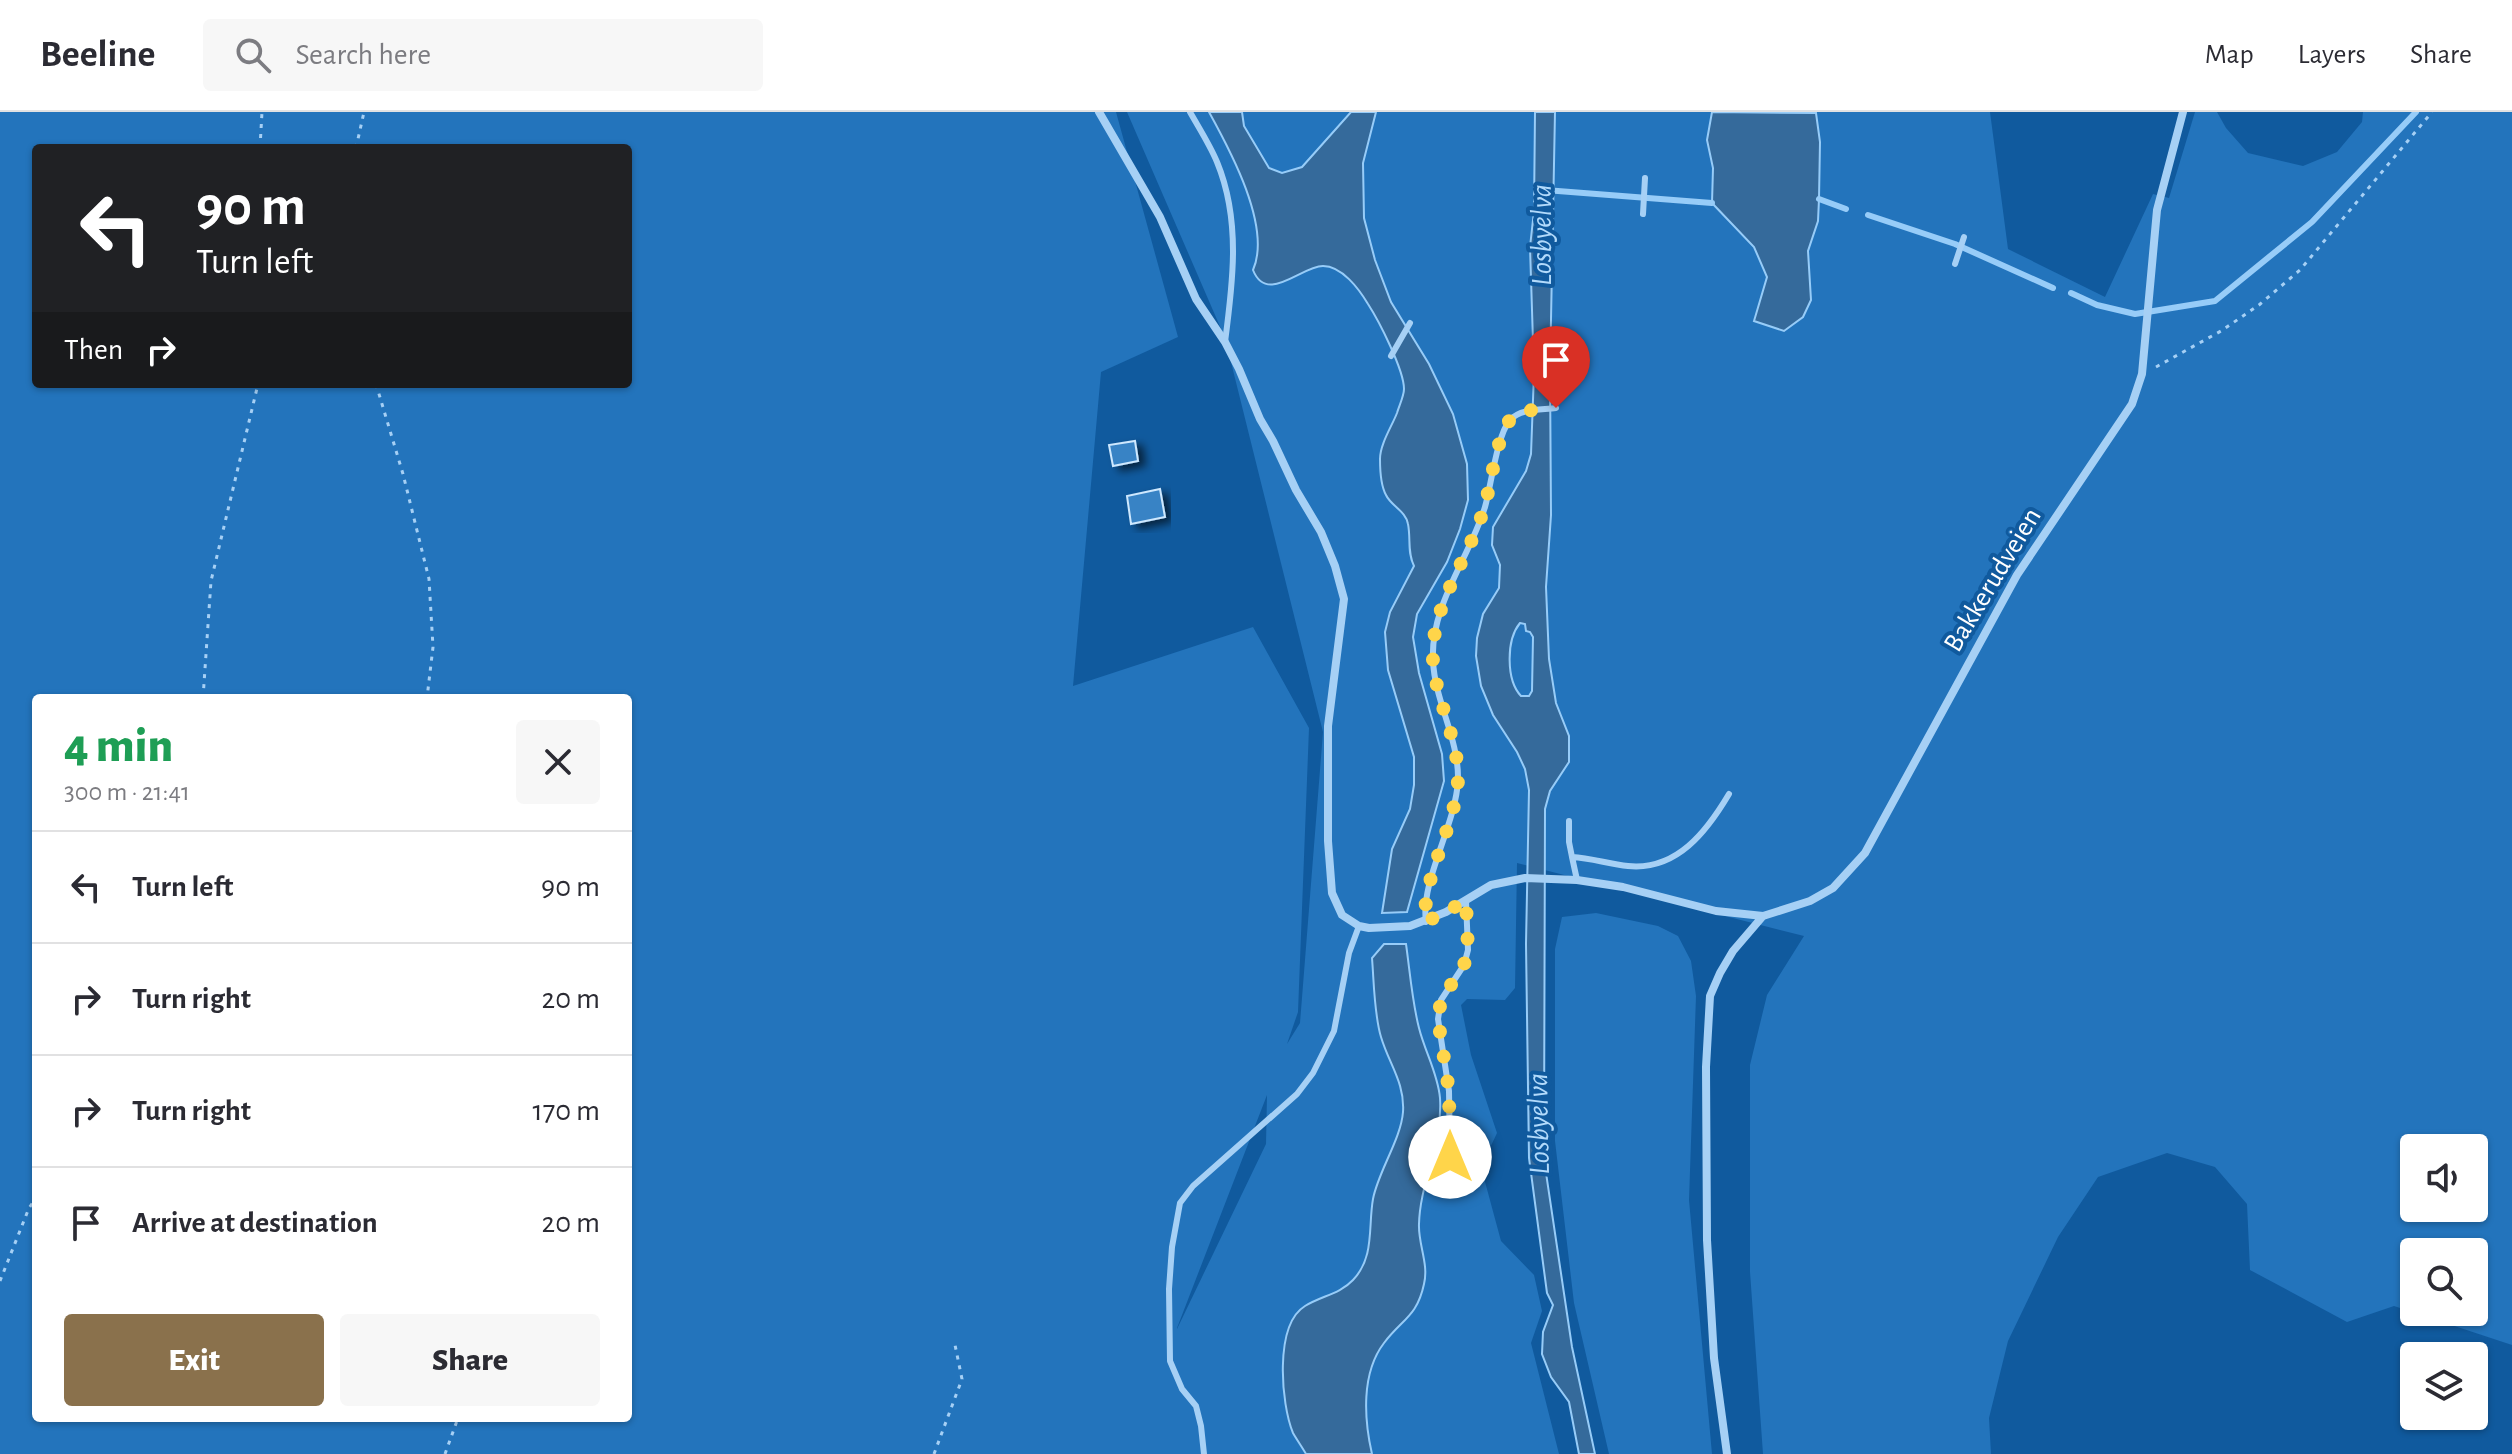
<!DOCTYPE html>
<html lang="en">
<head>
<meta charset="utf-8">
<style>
  body { margin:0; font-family:"Alegreya Sans",sans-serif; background:#f7f7f7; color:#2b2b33; height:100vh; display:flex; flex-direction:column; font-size:30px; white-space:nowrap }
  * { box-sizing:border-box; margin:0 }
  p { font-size:26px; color:#7c7c81 }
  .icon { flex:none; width:44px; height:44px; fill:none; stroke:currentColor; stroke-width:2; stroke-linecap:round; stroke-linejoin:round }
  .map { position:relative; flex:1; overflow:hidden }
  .drawer { position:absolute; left:32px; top:582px; width:600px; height:728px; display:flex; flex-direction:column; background:#fff; border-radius:8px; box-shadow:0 2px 6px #0004 }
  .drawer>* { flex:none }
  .guide { position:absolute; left:32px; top:32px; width:600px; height:244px; border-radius:8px; box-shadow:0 2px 6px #0004; background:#202124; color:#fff; overflow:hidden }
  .tools { position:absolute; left:2400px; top:1022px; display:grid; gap:16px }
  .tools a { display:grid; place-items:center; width:88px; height:88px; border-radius:8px; background:#fff; box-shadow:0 2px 6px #0004; font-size:40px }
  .pin { position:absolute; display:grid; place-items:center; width:68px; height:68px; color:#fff; margin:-82px -34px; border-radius:50% 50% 50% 0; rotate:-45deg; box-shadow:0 0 8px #0007 }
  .pin .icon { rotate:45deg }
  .me { position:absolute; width:88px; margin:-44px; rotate:0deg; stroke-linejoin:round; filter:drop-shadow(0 0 6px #0008) }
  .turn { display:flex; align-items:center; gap:28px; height:168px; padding:0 32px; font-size:36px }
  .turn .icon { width:104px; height:104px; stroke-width:2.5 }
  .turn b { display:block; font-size:56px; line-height:68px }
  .then { display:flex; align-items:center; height:76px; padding:0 32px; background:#0003; gap:16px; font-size:30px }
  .round { display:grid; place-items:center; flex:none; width:84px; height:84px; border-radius:8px; background:#f7f7f7 }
  .headline { display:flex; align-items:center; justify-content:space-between; height:136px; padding:0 32px }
  h1 { font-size:48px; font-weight:800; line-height:60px; color:#1e9e55 }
  .action { display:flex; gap:16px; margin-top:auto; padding:16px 32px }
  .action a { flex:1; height:92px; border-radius:8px; background:#8a714c; color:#fff; font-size:32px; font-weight:800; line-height:92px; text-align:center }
  .action a+a { background:#f7f7f7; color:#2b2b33 }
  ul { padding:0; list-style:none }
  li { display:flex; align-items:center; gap:24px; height:112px; padding:0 32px; border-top:2px solid #e1e1e2 }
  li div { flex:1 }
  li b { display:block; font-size:30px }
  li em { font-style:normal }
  header { display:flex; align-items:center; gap:48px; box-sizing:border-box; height:112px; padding:0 40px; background:#fff; border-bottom:2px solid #e1e1e2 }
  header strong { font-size:38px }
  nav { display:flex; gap:44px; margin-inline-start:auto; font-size:28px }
  .search { width:560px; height:72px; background:#f7f7f7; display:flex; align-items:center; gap:20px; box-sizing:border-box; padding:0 28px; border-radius:8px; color:#7c7c81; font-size:30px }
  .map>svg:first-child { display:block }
</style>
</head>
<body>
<header>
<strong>Beeline</strong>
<div class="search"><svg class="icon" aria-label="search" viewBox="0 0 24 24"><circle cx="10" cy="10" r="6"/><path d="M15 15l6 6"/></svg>Search here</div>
<nav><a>Map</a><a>Layers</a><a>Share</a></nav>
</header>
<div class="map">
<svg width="2512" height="1342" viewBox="0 0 2512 1342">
  <defs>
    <filter id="shadow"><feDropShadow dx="7" dy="4.5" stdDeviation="4" flood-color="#0009"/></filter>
  </defs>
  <rect width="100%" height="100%" fill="#105a9e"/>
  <path fill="#2374bc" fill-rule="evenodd" d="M0 0H1116L1178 225 1101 260 1073 574 1253 515 1309 616 1298 900 1287 932 1300 911 1323 620 1225 226 1127 0H1990L2008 137 2105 185 2153 82 2169 86 2195 0H2217L2226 16 2248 41 2303 54 2337 40 2362 10 2363 0H2512V1233L2394 1194 2347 1210 2250 1158 2247 1092 2215 1055 2167 1041 2098 1065 2058 1125 2008 1229 1989 1306 1991 1342H1763L1750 1160V953L1767 883 1804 824 1517 751 1515 876 1505 888 1467 887 1461 893 1471 943 1497 1021 1481 1055 1501 1129 1534 1163 1542 1199 1531 1231 1559 1342H0ZM36 36H628V272H36ZM36 586H628V1306H36ZM1267 983 1266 1032 1177 1217V1216ZM2414 1036H2474V1096H2414ZM2414 1140H2474V1200H2414Z
    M1596 801 1658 814 1678 824 1691 849 1696 884 1689 1088 1712 1342H1609L1574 1191 1555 1029V837L1562 805Z"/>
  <path fill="#356a9b" stroke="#97ccf8" stroke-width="2" fill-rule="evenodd" d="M1209 0H1242L1244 14 1269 56 1282 61 1302 55 1351 0H1376L1363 51 1364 106 1375 148 1391 190 1429 252 1453 302 1467 352 1468 388 1460 417 1447 450 1417 502 1413 525 1419 561 1442 642 1444 669 1407 800 1382 801 1392 737 1410 697 1414 673V645L1388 558 1385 520 1390 500 1414 454C1407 440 1411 427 1408 412 1406 399 1391 394 1386 383 1381 374 1380 357 1380 347 1380 332 1392 314 1397 301 1399 294 1404 284 1404 277 1404 258 1379 209 1368 192 1359 177 1342 154 1323 154 1301 154 1267 193 1253 158 1272 115 1230 38 1209 0Z
    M1535 0H1555L1550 260 1551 403 1546 475 1549 547 1556 591 1569 624V650L1550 679 1545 697 1544 1033 1546 1061 1572 1235 1595 1342H1579L1569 1290 1551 1265 1542 1242 1543 1220 1553 1193 1547 1181 1529 1046 1526 832 1529 678 1525 657 1517 640 1493 603 1481 574 1476 544 1477 526 1483 502 1499 476 1500 453 1492 433 1493 415 1526 359 1531 342 1534 261 1530 135 1534 99ZM1520 511 1525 512 1526 519 1530 520 1533 525 1532 579 1529 584H1521C1506 568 1506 528 1520 511Z
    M1712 0 1816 1 1820 30 1819 87 1818 109 1808 139 1811 188 1803 205 1784 219 1754 209 1767 165 1754 135 1712 91 1713 56 1707 28Z
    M1384 832H1406C1410 860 1412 889 1419 916 1425 940 1438 962 1440 986 1443 1031 1420 1070 1419 1112 1418 1132 1429 1152 1424 1172 1417 1205 1402 1207 1384 1231 1361 1261 1364 1307 1372 1342H1306C1302 1335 1297 1328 1293 1321 1281 1292 1274 1213 1305 1194 1321 1184 1340 1182 1353 1168 1375 1145 1368 1114 1373 1087 1378 1060 1401 1027 1403 1000 1405 971 1389 952 1381 925 1374 902 1374 870 1372 846Z"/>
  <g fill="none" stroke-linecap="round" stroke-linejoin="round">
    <path stroke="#97ccf8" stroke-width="6" d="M1545 78 1712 91
      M1819 87 1846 97
      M1868 103 1955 132 2053 176
      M2071 181 2097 193 2135 202 2215 189 2312 110 2416 0"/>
  </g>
  <path fill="#3983c5" stroke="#cee8fe" stroke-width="2" filter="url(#shadow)" d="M1135 329 1138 349 1113 354 1109 333Z
    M1160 377 1165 405 1131 412 1127 384Z"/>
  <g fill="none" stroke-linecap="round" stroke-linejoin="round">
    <path stroke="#a6d0f5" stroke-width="3" stroke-dasharray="4 6" stroke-linecap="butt" d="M260 36 262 0
      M356 36 364 0
      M2156 255 2221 219 2259 193 2300 158 2432 0
      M376 272 403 362 429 467 433 535 427 586
      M203 586 211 469 258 272
      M0 1169 29 1096 36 1086
      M445 1342 458 1306
      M934 1342 962 1267 954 1228"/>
    <path stroke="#a6d0f5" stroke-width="6" d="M1190 0C1199 16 1210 33 1217 50 1241 108 1233 170 1225 230
      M1643 102 1645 66
      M1955 152 1964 125
      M1391 244 1410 211
      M1569 709V730L1572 745C1591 746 1609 752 1628 754 1677 759 1707 719 1729 682
      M1572 745 1577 768
      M1426 810C1420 769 1456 713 1458 668 1459 627 1435 590 1433 549 1430 493 1469 447 1485 395 1491 374 1497 323 1510 308 1521 296 1541 298 1556 296
      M1450 1045 1449 979 1438 907 1441 888 1464 853 1468 838 1466 789
      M1204 1342 1201 1314 1196 1294 1182 1277 1170 1249 1169 1177 1172 1135 1180 1091 1193 1074 1297 982 1313 961 1334 919 1349 841 1359 814"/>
    <path stroke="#a6d0f5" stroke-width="8" d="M1099 0 1160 105 1196 187 1225 230 1239 257 1260 307 1273 329 1296 378 1321 420 1335 454 1344 487 1328 614V729L1332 781 1342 803 1359 814 1369 816 1410 814 1446 800 1491 773 1525 766 1577 768 1623 775 1716 799 1763 804
      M1727 1342 1714 1246 1707 1128 1706 955 1710 884 1720 861 1733 839 1763 804 1810 789 1833 776 1865 741 2017 463 2132 292 2142 262 2157 98 2183 0"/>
  </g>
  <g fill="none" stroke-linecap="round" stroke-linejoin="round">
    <path stroke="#ffd54a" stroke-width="14" stroke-dasharray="0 25.2" d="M1450 1045 1449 979 1438 907 1441 888 1464 853 1468 838 1466 789 1426 810C1420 769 1456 714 1458 668 1459 627 1436 590 1433 549 1430 491 1472 444 1486 389 1491 370 1498 321 1510 308 1521 296 1541 298 1556 296"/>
  </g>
  <g text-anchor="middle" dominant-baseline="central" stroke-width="8" stroke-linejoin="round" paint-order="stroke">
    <g font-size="28" fill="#fff" stroke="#105a9e">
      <text transform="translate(1993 468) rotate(-59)">Bakkerudveien</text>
    </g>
    <g font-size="30" font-style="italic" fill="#b2dafb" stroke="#105a9e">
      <text transform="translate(1542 123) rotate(-90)">Losbyelva</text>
      <text transform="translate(1539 1012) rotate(-91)">Losbyelva</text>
    </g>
  </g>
</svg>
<div class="tools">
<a><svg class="icon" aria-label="sound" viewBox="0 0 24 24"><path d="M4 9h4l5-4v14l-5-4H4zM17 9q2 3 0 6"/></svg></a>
<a><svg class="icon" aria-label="search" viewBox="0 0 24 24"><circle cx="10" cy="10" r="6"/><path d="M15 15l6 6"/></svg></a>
<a><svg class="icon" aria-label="layers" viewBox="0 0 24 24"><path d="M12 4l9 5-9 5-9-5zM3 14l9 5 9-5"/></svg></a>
</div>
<div class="pin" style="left:1556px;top:296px;background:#d93025"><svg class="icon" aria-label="arrive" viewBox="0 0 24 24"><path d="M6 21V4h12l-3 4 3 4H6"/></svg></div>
<svg class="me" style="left:1450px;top:1045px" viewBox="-20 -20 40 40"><circle r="19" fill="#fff"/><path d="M0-13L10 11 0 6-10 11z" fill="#ffd54a"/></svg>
<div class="guide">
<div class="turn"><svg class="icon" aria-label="left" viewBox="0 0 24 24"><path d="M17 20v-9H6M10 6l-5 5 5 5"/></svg><div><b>90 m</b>Turn left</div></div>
<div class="then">Then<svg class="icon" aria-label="right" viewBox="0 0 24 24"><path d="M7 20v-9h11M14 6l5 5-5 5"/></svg></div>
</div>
<section class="drawer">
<div class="headline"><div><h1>4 min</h1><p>300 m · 21:41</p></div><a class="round"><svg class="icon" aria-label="close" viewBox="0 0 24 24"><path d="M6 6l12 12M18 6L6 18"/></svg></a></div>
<ul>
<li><svg class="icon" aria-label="left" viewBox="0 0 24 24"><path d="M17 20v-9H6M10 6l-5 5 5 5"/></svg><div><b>Turn left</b></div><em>90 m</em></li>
<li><svg class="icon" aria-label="right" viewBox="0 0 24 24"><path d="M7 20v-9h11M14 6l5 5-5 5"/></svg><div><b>Turn right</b></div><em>20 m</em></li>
<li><svg class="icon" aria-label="right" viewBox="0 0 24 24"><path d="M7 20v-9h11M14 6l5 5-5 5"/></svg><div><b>Turn right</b></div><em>170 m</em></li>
<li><svg class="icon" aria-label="arrive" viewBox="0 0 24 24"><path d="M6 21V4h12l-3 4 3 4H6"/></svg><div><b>Arrive at destination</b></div><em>20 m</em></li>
</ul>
<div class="action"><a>Exit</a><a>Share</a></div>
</section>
</div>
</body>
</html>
